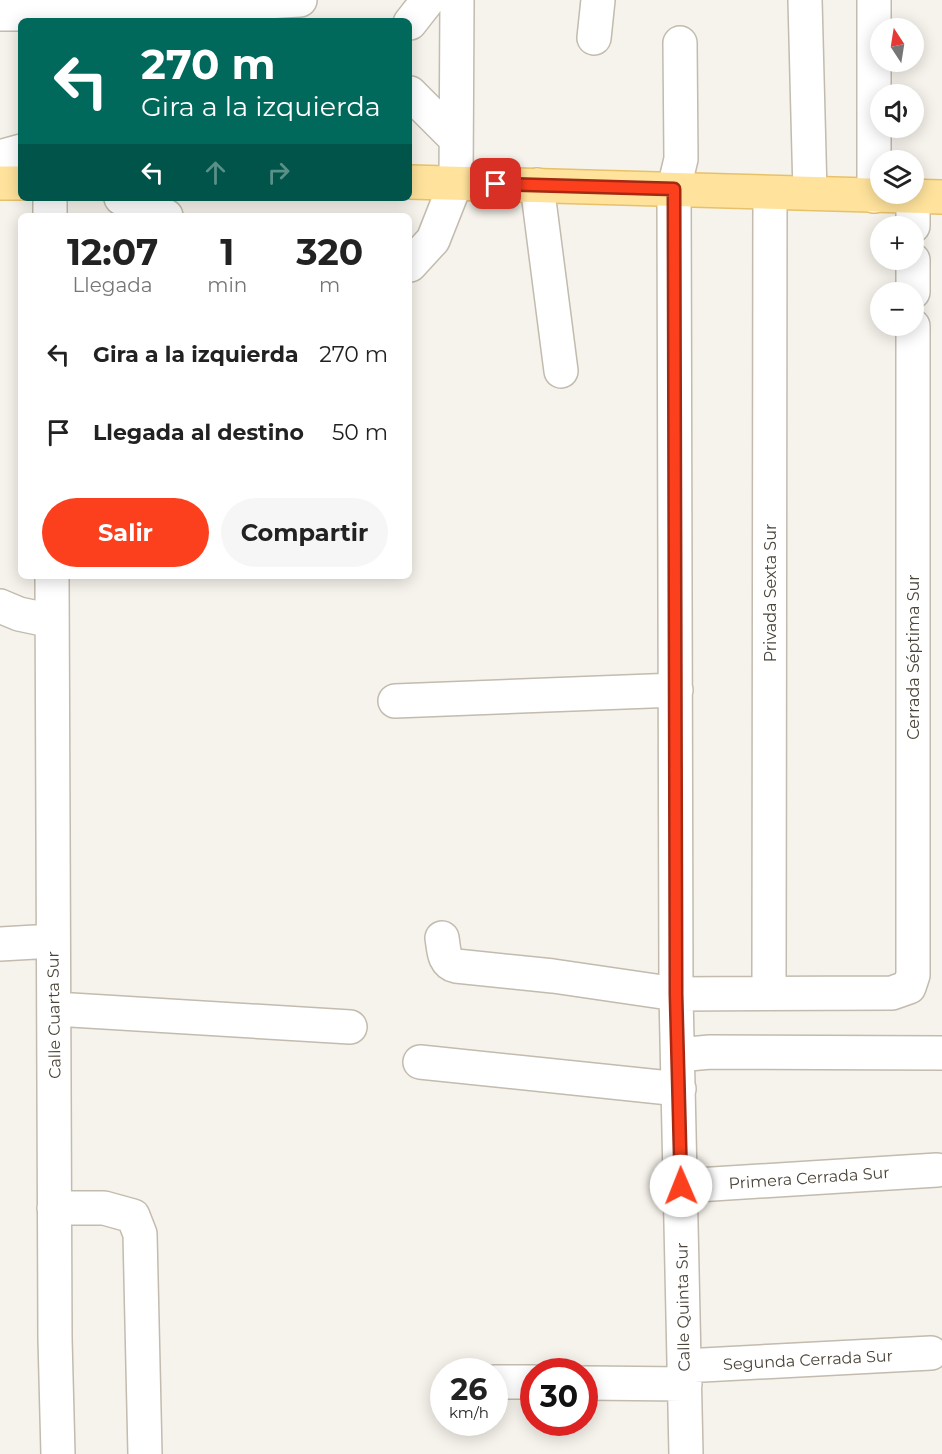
<!DOCTYPE html>
<html lang="es">
<head>
<meta charset="utf-8">
<style>
  body { margin:0; font-family:Montserrat,sans-serif; background:#f6f6f6; color:#222; height:100vh; display:flex; flex-direction:column; font-size:22px; white-space:nowrap }
  * { box-sizing:border-box; margin:0 }
  p { font-size:20px; color:#767676 }
  .icon { flex:none; width:33px; height:33px; fill:none; stroke:currentColor; stroke-width:2; stroke-linecap:round; stroke-linejoin:round }
  .map { position:relative; flex:1; overflow:hidden }
  .side { position:absolute; left:18px; top:213px; width:394px; height:366px; display:flex; flex-direction:column; background:#fff; border-radius:9px; box-shadow:0 3px 15px #0003 }
  .side>* { flex:none }
  .guide { position:absolute; left:18px; top:18px; width:394px; height:183px; border-radius:9px; box-shadow:0 3px 15px #0003; background:#00695c; color:#fff; overflow:hidden }
  .needle { width:39px; rotate:348deg }
  .buttons { position:absolute; left:870px; top:18px; display:grid; gap:12px }
  .buttons a { display:grid; place-items:center; width:54px; height:54px; border-radius:50%; background:#fff; box-shadow:0 3px 15px #0003; font-size:30px }
  .speed { position:absolute; left:430px; top:1358px; display:flex; gap:12px; font-size:30px; font-weight:700; text-align:center }
  .speed>* { display:grid; place-content:center; width:78px; height:78px; border-radius:50%; background:#fff; box-shadow:0 3px 15px #0003; line-height:1 }
  .speed small { font-size:15px; font-weight:400 }
  .speed .limit { border:9px solid #d22; background:#fff; color:#111 }
  .pin { position:absolute; display:grid; place-items:center; width:51px; height:51px; color:#fff; margin:-26px; border-radius:12px; box-shadow:0 3px 9px #0006 }
  .me { position:absolute; width:66px; margin:-33px; rotate:359deg; stroke-linejoin:round; filter:drop-shadow(0 0 4px #0008) }
  .turn { display:flex; align-items:center; gap:21px; height:126px; padding:0 24px; font-size:27px }
  .turn .icon { width:78px; height:78px; stroke-width:2.5 }
  .turn b { display:block; font-size:42px; line-height:51px }
  .lanes { display:flex; align-items:center; height:57px; padding:0 24px; background:#0003; justify-content:center; gap:30px; direction:ltr }
  .lanes .off { opacity:.35 }
  .eta { display:flex; justify-content:space-evenly; align-items:center; height:102px; text-align:center }
  .eta b { font-size:36px; font-weight:700; line-height:42px }
  .button { display:flex; gap:12px; margin-top:auto; padding:12px 24px }
  .button a { flex:1; height:69px; border-radius:36px; background:#fc3f1d; color:#fff; font-size:24px; font-weight:700; line-height:69px; text-align:center }
  .button a+a { background:#f6f6f6; color:#222 }
  ul { padding:0; list-style:none }
  li { display:flex; align-items:center; gap:18px; height:78px; padding:0 24px }
  li div { flex:1 }
  li b { display:block; font-size:22px }
  li em { font-style:normal }
  .map>svg:first-child { display:block }
</style>
</head>
<body>
<div class="map">
<svg width="942" height="1454" viewBox="0 0 942 1454">
  <rect width="100%" height="100%" fill="#f6f3ec"/>
  <g fill="none" stroke-linecap="round" stroke-linejoin="round">
    <g stroke="#c2bbae" stroke-width="36">
      <path id="minor" d="M805 0 810 193
        M0 14H67L300 0
        M410 23 428 0
        M594 38 598 0
        M680 43 681 159 674 188 676 994 686 1454
        M410 93 455 138
        M0 157 21 151
        M537 185 561 371
        M874 196V0
        M50 198V216
        M121 198 166 216
        M913 226V197
        M410 265 433 240 456 182 457 0
        M913 292V260
        M52 576 55 1339 58 1454
        M0 606 19 614 52 621
        M395 701 676 690
        M442 938C444 949 443 963 456 966L553 976 676 994 892 993 909 987 913 975V326
        M0 944 53 941
        M769 993 770 193
        M55 1009 350 1027
        M678 1055 710 1052 942 1053
        M420 1062 679 1089
        M681 1186 937 1170
        M54 1208H104L133 1216 140 1234 145 1454
        M684 1366 931 1353
        M495 1382H534
        M585 1383 685 1384"/>
    </g>
    <g stroke="#e6c16a" stroke-width="36">
      <path id="major" d="M410 182 942 197
        M0 183H21"/>
    </g>
    <use href="#minor" stroke="#fff" stroke-width="33"/>
    <use href="#major" stroke="#ffe39c" stroke-width="33"/>
  </g>
  <g fill="none" stroke-linecap="round" stroke-linejoin="round">
    <g stroke="#a42913" stroke-width="15">
      <path id="route" d="M496 184 674 189 676 994 681 1186"/>
    </g>
    <use href="#route" stroke="#fc3f1d" stroke-width="10"/>
  </g>
  <g text-anchor="middle" dominant-baseline="central" stroke-width="6" stroke-linejoin="round" paint-order="stroke">
    <g font-size="16" fill="#4b4439" stroke="#fff">
      <text transform="translate(770 593) rotate(-90)">Privada Sexta Sur</text>
      <text transform="translate(913 657) rotate(-90)">Cerrada Séptima Sur</text>
      <text transform="translate(54 1015) rotate(-91)">Calle Cuarta Sur</text>
      <text transform="translate(809 1178) rotate(-4)">Primera Cerrada Sur</text>
      <text transform="translate(683 1307) rotate(-91)">Calle Quinta Sur</text>
      <text transform="translate(808 1360) rotate(-3)">Segunda Cerrada Sur</text>
    </g>
  </g>
</svg>
<div class="buttons">
<a><svg class="needle" viewBox="-14 -14 28 28"><path d="M0-13l5 13h-10z" fill="#e53935"/><path d="M0 13l5-13h-10z" fill="#767676"/></svg></a>
<a><svg class="icon" aria-label="sound" viewBox="0 0 24 24"><path d="M4 9h4l5-4v14l-5-4H4zM17 9q2 3 0 6"/></svg></a>
<a><svg class="icon" aria-label="layers" viewBox="0 0 24 24"><path d="M12 4l9 5-9 5-9-5zM3 14l9 5 9-5"/></svg></a>
<a>+</a>
<a>−</a>
</div>
<div class="speed"><div>26<small>km/h</small></div><div class="limit">30</div></div>
<div class="pin" style="left:496px;top:184px;background:#d93025"><svg class="icon" aria-label="arrive" viewBox="0 0 24 24"><path d="M6 21V4h12l-3 4 3 4H6"/></svg></div>
<svg class="me" style="left:681px;top:1186px" viewBox="-20 -20 40 40"><circle r="19" fill="#fff"/><path d="M0-13L10 11 0 6-10 11z" fill="#fc3f1d"/></svg>
<div class="guide">
<div class="turn"><svg class="icon" aria-label="left" viewBox="0 0 24 24"><path d="M17 20v-9H6M10 6l-5 5 5 5"/></svg><div><b>270 m</b>Gira a la izquierda</div></div>
<div class="lanes"><svg class="icon" aria-label="left" viewBox="0 0 24 24"><path d="M17 20v-9H6M10 6l-5 5 5 5"/></svg><svg class="icon off" aria-label="ahead" viewBox="0 0 24 24"><path d="M12 20V5M6 11l6-6 6 6"/></svg><svg class="icon off" aria-label="right" viewBox="0 0 24 24"><path d="M7 20v-9h11M14 6l5 5-5 5"/></svg></div>
</div>
<section class="side">
<div class="eta">
<div><b>12:07</b><p>Llegada</p></div>
<div><b>1</b><p>min</p></div>
<div><b>320</b><p>m</p></div>
</div>
<ul>
<li><svg class="icon" aria-label="left" viewBox="0 0 24 24"><path d="M17 20v-9H6M10 6l-5 5 5 5"/></svg><div><b>Gira a la izquierda</b></div><em>270 m</em></li>
<li><svg class="icon" aria-label="arrive" viewBox="0 0 24 24"><path d="M6 21V4h12l-3 4 3 4H6"/></svg><div><b>Llegada al destino</b></div><em>50 m</em></li>
</ul>
<div class="button"><a>Salir</a><a>Compartir</a></div>
</section>
</div>
</body>
</html>
